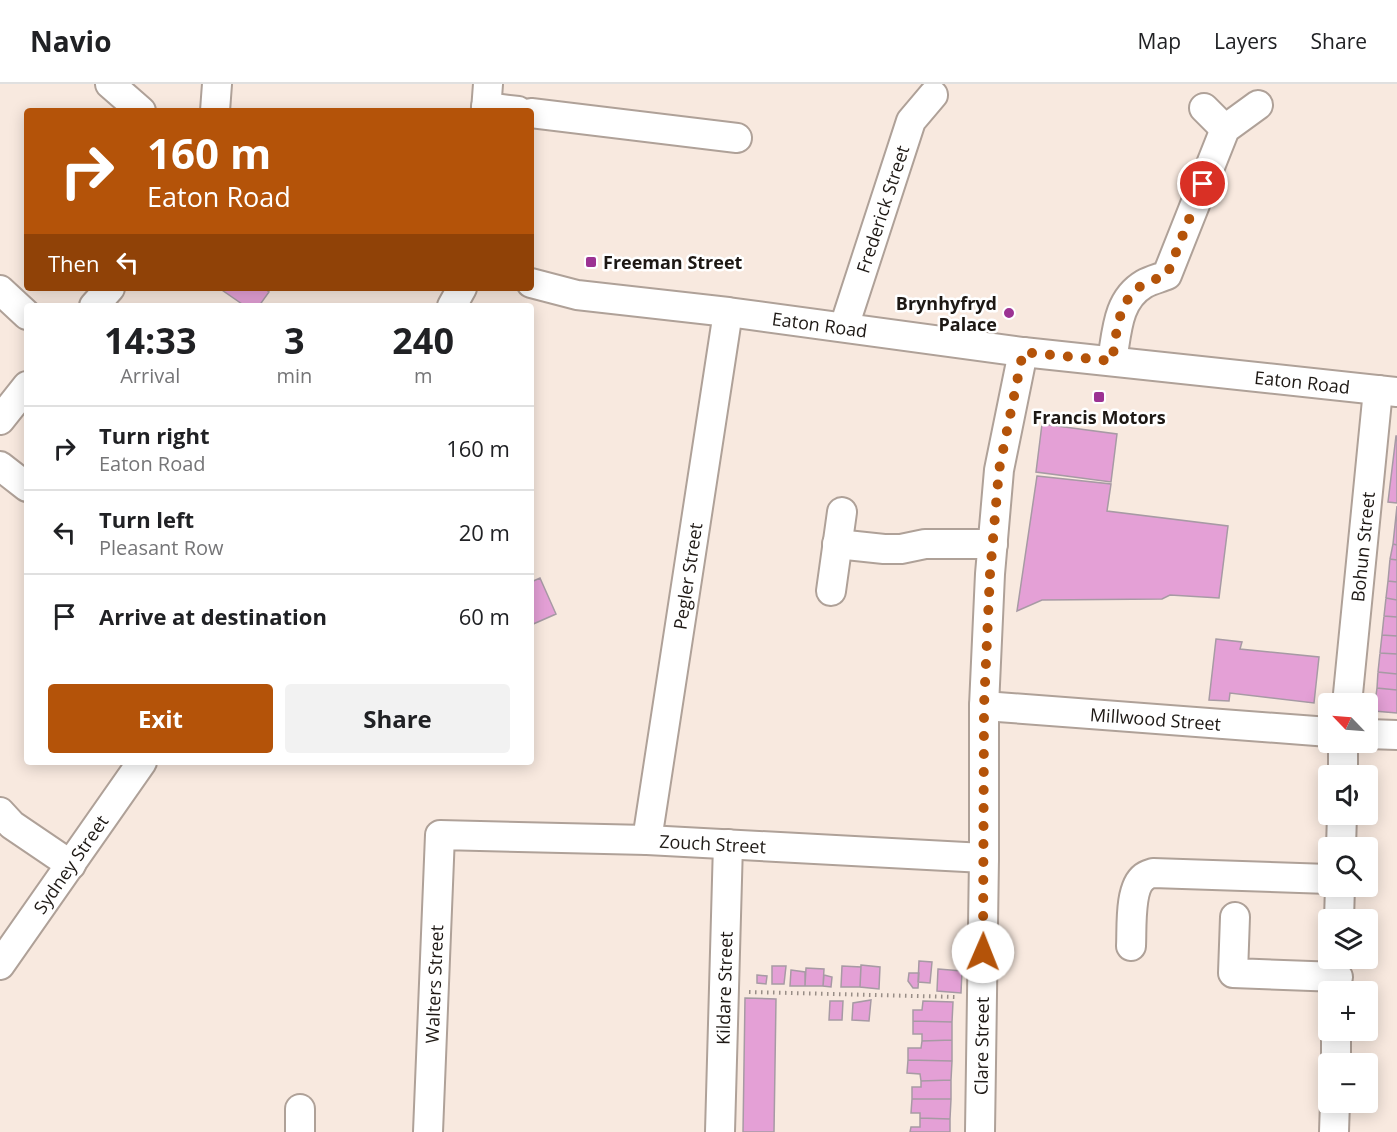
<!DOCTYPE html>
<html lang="en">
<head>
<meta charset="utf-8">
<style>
  body { margin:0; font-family:"Open Sans",sans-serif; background:#f2f2f2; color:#202124; height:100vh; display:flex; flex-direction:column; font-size:22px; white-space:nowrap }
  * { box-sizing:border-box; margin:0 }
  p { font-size:20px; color:#757577 }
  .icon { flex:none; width:33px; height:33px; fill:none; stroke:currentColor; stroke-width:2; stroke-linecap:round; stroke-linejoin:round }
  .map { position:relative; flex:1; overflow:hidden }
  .side { position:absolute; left:24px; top:219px; width:510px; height:462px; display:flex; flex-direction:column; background:#fff; border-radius:6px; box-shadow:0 3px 15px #0003 }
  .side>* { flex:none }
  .hud { position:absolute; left:24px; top:24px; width:510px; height:183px; border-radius:6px; box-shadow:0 3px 15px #0003; background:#b45309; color:#fff; overflow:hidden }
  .needle { width:39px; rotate:295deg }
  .fabs { position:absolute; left:1318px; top:609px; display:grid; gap:12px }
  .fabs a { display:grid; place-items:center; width:60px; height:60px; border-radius:6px; background:#fff; box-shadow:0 3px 15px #0003; font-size:30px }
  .pin { position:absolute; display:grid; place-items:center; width:51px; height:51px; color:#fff; margin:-26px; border:3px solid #fff; border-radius:50%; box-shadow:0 2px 6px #0007 }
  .me { position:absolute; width:66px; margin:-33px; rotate:1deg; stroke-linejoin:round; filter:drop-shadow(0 0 4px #0008) }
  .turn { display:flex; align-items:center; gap:21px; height:126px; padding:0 24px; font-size:27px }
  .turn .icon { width:78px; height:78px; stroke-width:2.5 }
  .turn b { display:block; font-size:42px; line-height:51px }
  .then { display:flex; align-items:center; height:57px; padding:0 24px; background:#0003; gap:12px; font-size:22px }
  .eta { display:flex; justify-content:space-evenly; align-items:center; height:102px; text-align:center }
  .eta b { font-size:36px; font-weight:700; line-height:42px }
  .primary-button { display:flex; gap:12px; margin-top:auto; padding:12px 24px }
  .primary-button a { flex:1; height:69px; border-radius:6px; background:#b45309; color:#fff; font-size:24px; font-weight:700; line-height:69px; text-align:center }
  .primary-button a+a { background:#f2f2f2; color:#202124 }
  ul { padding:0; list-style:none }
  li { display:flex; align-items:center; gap:18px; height:84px; padding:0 24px; border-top:2px solid #e0e0e0 }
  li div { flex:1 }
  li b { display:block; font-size:22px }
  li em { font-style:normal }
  header { display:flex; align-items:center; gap:36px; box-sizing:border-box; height:84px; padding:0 30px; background:#fff; border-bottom:2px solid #e0e0e0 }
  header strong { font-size:28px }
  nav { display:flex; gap:33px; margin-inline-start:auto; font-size:21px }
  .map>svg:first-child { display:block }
</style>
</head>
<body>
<header>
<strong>Navio</strong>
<nav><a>Map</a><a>Layers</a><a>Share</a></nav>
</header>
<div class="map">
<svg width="1397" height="1048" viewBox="0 0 1397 1048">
  <rect width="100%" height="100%" fill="#f8e9df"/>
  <path fill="#e4a0d6" stroke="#a79aa4" stroke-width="1.5" d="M219 204H264L269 208 259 222H245Z
    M1042 340 1117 350 1111 398 1036 388Z
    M1396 352H1397V419L1388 418Z
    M1037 392 1111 400 1107 427 1228 442 1219 514 1170 511 1162 515 1042 516 1017 527Z
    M1397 422V461L1393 460Z
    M1393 460 1397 461V476L1390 475Z
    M1390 475 1397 476V498L1388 497Z
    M540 494 556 530 531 541V498Z
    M1388 497 1397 498V516L1386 514Z
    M1386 514 1397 516V533L1384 532Z
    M1384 532 1397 533V552L1382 551Z
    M1382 551 1397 552V570L1380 569Z
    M1216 555 1242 558 1240 565 1319 573 1314 619 1230 609 1229 617 1209 616Z
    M1380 569 1397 570V590L1378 588Z
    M1378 588 1397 590V606L1377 604Z
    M1377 604 1397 606V629L1374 627Z
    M919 877 932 878 930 899 918 898Z
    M861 881 880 883 879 905 860 903Z
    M772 882H786L784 900H772Z
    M842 882 861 883 860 903H841Z
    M806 884 824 885 823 902H805Z
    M938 885 962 887 961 909 937 907Z
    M791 886 805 888V902H790Z
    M909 889H919L918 904H913L908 897Z
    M757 891 767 892 766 900 757 899Z
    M824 891 832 893 831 903 823 902Z
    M745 914 776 915 774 1048H743Z
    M871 916 869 937 852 936 853 919Z
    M830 917H843L842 936H829Z
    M923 917 953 918 952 938 913 937V926H922Z
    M913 937 952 938V956L922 957V950H913Z
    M952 956V977L908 976V964H921L922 957Z
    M908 976 952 977 951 996 921 997 920 990 907 989Z
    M951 996V1015H912V1003H921V997Z
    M912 1015H951L950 1035 920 1034V1029H911Z
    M920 1034 950 1035V1048H910L911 1043H920Z"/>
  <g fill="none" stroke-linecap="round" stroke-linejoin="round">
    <g stroke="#afa198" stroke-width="32">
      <g id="minor">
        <path d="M110 0 141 27"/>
        <path d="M486 23 518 27"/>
        <path d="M1204 24 1225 45"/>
        <path d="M215 27 217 0"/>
        <path d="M486 27 488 0"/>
        <path d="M531 29 737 54"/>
        <path id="s1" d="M531 199 577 211 728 228 1023 268 1397 308"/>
        <path d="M0 206 27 231"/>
        <path d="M94 222 110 204"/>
        <path d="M452 222 462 204"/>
        <path id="s2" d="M844 243 911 37 933 11"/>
        <path d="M1112 277C1117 248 1117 216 1144 200 1151 196 1160 194 1167 191L1225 45 1258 21"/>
        <path d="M0 336 27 302"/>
        <path d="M0 382 27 403"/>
        <path d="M837 460 884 465H901L925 460H993"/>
        <path d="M831 507 842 428"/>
        <path id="s3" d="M1347 620 1378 306"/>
        <path id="s4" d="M984 622 1329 648"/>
        <path d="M1368 650 1397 651"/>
        <path d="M1343 692V658"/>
        <path d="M0 728 12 741 71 781"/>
        <path id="s5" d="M647 756 728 228"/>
        <path d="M1341 764 1342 730"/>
        <path d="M1235 833 1233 889 1338 893"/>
        <path d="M1339 836 1340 802"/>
        <path d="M1131 862C1132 845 1129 804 1144 793 1146 791 1150 790 1153 789L1329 795"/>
        <path id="s6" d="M0 881 142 678"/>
        <path d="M1336 980V946"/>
        <path d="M300 1025V1048"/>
        <path id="s7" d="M428 1048 440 751 647 756 984 774"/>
        <path id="s8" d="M720 1048 728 760"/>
        <path id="s9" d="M980 1048 984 774V622L990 490 999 386 1023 268"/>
        <path d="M1334 1048 1335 1018"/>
      </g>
    </g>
    <path stroke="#988d86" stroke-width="4" stroke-dasharray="1.5 4.5" stroke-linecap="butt" d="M749 908 957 913"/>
    <use href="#minor" stroke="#fff" stroke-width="28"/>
  </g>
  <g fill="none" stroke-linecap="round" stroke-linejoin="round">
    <path stroke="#b45309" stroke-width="10" stroke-dasharray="0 18" d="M983 868 984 622 990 490 999 386 1023 268 1112 277C1117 248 1117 216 1144 200 1151 196 1160 194 1167 191L1203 100"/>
  </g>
  <g fill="#9c3293" stroke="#fff" stroke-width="2">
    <rect x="585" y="172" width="12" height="12" rx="3"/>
    <circle cx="1009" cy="229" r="6"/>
    <rect x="1093" y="307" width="12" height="12" rx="3"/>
  </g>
  <g text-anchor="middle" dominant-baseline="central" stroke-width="5" stroke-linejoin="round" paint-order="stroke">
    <g font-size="18" fill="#1d1814" stroke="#fff">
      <text stroke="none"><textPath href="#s2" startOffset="124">Frederick Street</textPath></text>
      <text stroke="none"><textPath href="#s1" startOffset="292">Eaton Road</textPath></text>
      <text stroke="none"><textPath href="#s1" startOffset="778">Eaton Road</textPath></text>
      <text stroke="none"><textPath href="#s3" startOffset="158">Bohun Street</textPath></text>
      <text stroke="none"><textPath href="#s5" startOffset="267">Pegler Street</textPath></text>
      <text stroke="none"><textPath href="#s4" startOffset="172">Millwood Street</textPath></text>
      <text stroke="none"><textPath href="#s7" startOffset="570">Zouch Street</textPath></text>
      <text stroke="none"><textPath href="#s6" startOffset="123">Sydney Street</textPath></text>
      <text stroke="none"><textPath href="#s7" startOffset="148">Walters Street</textPath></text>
      <text stroke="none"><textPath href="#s8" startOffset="144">Kildare Street</textPath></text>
      <text stroke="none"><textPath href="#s9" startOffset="86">Clare Street</textPath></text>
    </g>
    <g font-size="18" font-weight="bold" fill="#1d1814" stroke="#fff" text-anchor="start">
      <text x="603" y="178">Freeman Street</text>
      <text x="997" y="219" text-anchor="end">Brynhyfryd<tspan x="997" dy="21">Palace</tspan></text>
      <text x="1099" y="333" text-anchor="middle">Francis Motors</text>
    </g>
  </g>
</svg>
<div class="fabs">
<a><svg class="needle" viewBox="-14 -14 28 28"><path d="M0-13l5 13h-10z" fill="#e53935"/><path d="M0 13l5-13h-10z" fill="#757577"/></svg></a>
<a><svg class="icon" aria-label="sound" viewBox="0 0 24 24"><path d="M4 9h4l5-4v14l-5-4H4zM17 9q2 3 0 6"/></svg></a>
<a><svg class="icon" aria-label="search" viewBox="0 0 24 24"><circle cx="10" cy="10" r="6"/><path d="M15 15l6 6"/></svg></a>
<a><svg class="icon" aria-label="layers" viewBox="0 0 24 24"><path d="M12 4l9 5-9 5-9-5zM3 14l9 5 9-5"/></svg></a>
<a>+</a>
<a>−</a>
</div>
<div class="pin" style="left:1203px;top:100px;background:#d93025"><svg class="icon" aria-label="arrive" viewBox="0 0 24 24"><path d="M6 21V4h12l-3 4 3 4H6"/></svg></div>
<svg class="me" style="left:983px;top:868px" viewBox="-20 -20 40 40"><circle r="19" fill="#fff"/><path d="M0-13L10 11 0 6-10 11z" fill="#b45309"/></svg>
<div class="hud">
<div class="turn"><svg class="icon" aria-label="right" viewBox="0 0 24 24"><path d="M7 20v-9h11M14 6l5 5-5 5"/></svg><div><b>160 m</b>Eaton Road</div></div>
<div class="then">Then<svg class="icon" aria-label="left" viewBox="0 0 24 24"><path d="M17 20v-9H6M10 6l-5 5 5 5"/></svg></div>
</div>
<section class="side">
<div class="eta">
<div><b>14:33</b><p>Arrival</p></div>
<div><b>3</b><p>min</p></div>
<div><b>240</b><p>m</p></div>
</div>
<ul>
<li><svg class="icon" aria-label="right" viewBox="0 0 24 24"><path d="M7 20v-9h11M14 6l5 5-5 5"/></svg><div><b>Turn right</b><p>Eaton Road</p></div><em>160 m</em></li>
<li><svg class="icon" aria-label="left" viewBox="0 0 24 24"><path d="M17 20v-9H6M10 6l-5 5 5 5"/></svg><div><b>Turn left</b><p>Pleasant Row</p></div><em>20 m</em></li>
<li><svg class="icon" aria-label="arrive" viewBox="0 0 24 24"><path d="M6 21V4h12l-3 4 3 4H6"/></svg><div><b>Arrive at destination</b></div><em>60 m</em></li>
</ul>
<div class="primary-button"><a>Exit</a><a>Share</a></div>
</section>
</div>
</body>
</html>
